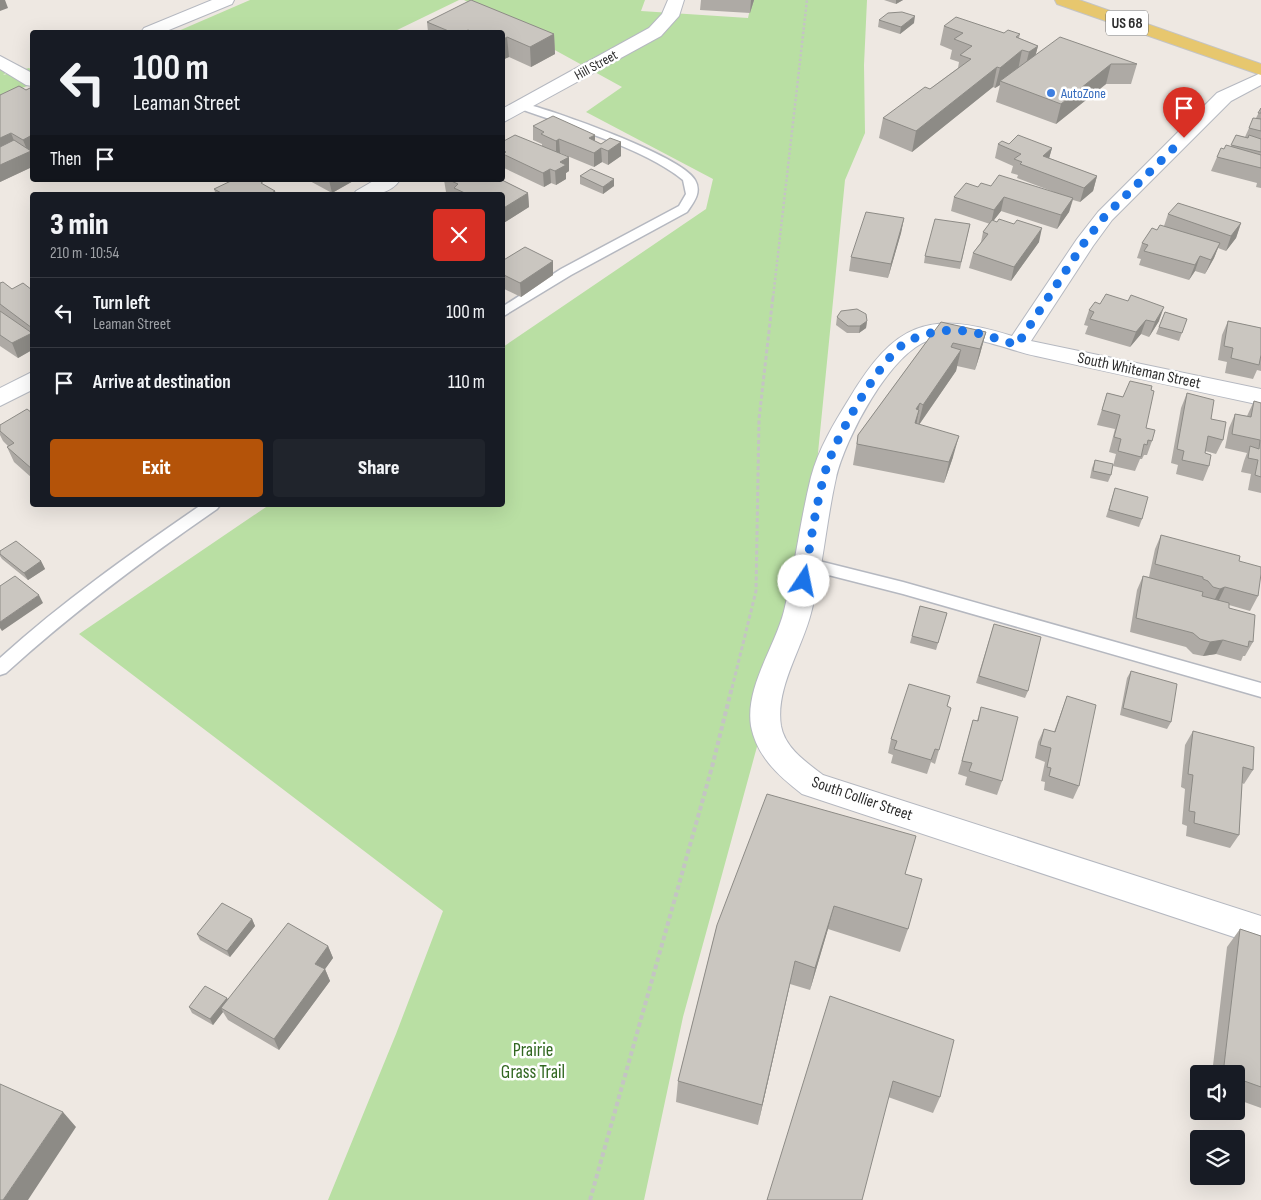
<!DOCTYPE html>
<html lang="en">
<head>
<meta charset="utf-8">
<style>
  body { margin:0; font-family:"Sofia Sans Condensed",sans-serif; background:#20242c; color:#f1f3f6; height:100vh; display:flex; flex-direction:column; font-size:19px; white-space:nowrap }
  * { box-sizing:border-box; margin:0 }
  p { font-size:16px; color:#9ea1a6 }
  .icon { flex:none; width:28px; height:28px; fill:none; stroke:currentColor; stroke-width:2; stroke-linecap:round; stroke-linejoin:round }
  .map { position:relative; flex:1; overflow:hidden }
  .sheet { position:absolute; left:30px; top:192px; width:475px; height:315px; display:flex; flex-direction:column; background:#171b24; border-radius:5px; box-shadow:0 5px 20px #0002 }
  .sheet>* { flex:none }
  .banner { position:absolute; left:30px; top:30px; width:475px; height:152px; border-radius:5px; box-shadow:0 5px 20px #0002; background:#171b24; color:#f1f3f6; overflow:hidden }
  .fabs { position:absolute; left:1190px; top:1065px; display:grid; gap:10px }
  .fabs a { display:grid; place-items:center; width:55px; height:55px; border-radius:5px; background:#171b24; box-shadow:0 5px 20px #0002; font-size:25px }
  .pin { position:absolute; display:grid; place-items:center; width:42px; height:42px; color:#fff; margin:-51px -21px; border-radius:50% 50% 50% 0; rotate:-45deg; box-shadow:0 0 5px #0007 }
  .pin .icon { rotate:45deg }
  .me { position:absolute; width:55px; margin:-28px; rotate:11deg; stroke-linejoin:round; filter:drop-shadow(0 0 4px #0008) }
  .turn { display:flex; align-items:center; gap:18px; height:105px; padding:0 20px; font-size:22px }
  .turn .icon { width:65px; height:65px; stroke-width:2.5 }
  .turn b { display:block; font-size:35px; line-height:42px }
  .then { display:flex; align-items:center; height:48px; padding:0 20px; background:#0003; gap:10px; font-size:19px }
  .round { display:grid; place-items:center; flex:none; width:52px; height:52px; border-radius:5px; background:#20242c }
  .overview { display:flex; align-items:center; justify-content:space-between; height:85px; padding:0 20px }
  h1 { font-size:30px; font-weight:800; line-height:38px }
  .primary-button { display:flex; gap:10px; margin-top:auto; padding:10px 20px }
  .primary-button a { flex:1; height:58px; border-radius:5px; background:#b45309; color:#fff; font-size:20px; font-weight:800; line-height:58px; text-align:center }
  .primary-button a+a { background:#20242c; color:#f1f3f6 }
  ul { padding:0; list-style:none }
  li { display:flex; align-items:center; gap:15px; height:70px; padding:0 20px; border-top:1px solid #363941 }
  li div { flex:1 }
  li b { display:block; font-size:19px }
  li em { font-style:normal }
  .map>svg:first-child { display:block }
</style>
</head>
<body>
<div class="map">
<svg width="1261" height="1200" viewBox="0 0 1261 1200">
  <rect width="100%" height="100%" fill="#eee8e2"/>
  <path fill="#b9dfa3" d="M250 0H459L393 32H176Z
    M464 0H645L641 11 748 18 752 0H867L864 65 865 133 845 180 807 564 683 1017 644 1200H328L396 1034 443 911 79 634 269 505H502L503 347 706 209 713 179 586 112 622 87Z
    M0 67 7 72 3 75 29 68 32 70V84L0 97Z"/>
  <g fill="none" stroke-linecap="round" stroke-linejoin="round">
    <g stroke="#b5b8c0" stroke-width="3">
      <path id="service" d="M522 103C553 110 682 156 695 180 702 192 694 202 687 212L571 275 502 317V307L561 269 679 206 686 194 683 180C644 148 567 126 518 108L516 106Z
        M201 505H220L217 509C143 560 73 612 6 673L0 675V658C63 601 131 553 201 505Z
        M807 558 903 582 1261 683V697L903 594 801 568 799 564 801 560Z"/>
    </g>
    <g stroke="#b5b8c0" stroke-width="2">
      <path id="minor" d="M212 0H234L232 4 164 32H141L144 28Z
        M0 56 32 73V86L26 85 0 69Z
        M1261 73V85L1231 101 1112 220 1093 246 1031 341 1261 389V405C1186 389 1111 373 1036 356 1003 349 964 329 930 340 890 352 845 439 836 478 826 522 823 569 811 613 802 649 775 688 781 726 785 748 806 762 823 775L1261 916V946L802 794C779 776 757 757 751 726 745 687 775 647 784 611 795 567 800 521 811 477 818 450 834 423 849 399 894 324 927 309 1012 336L1077 239 1098 212 1217 93Z"/>
    </g>
    <g stroke="#b5b8c0" stroke-width="2">
      <path id="tertiary" d="M668 0H684L679 16 661 36 502 123V109L649 28 662 14Z
        M375 180H400C389 196 370 195 353 195L356 191Z
        M32 372V390L0 406V388Z"/>
    </g>
    <g stroke="#c4c4c4" stroke-width="2">
      <path id="primary" d="M1055 0H1079L1261 64V75L1057 4Z"/>
    </g>
    <path stroke="#c4c4c4" stroke-width="2.5" stroke-dasharray="2.5 2" stroke-linecap="butt" d="M773 298 807 0"/>
    <path stroke="#c4c4c4" stroke-width="3" stroke-dasharray="4 2.5" stroke-linecap="butt" d="M732 688 756 591 759 419 773 296"/>
    <path stroke="#c4c4c4" stroke-width="4" stroke-dasharray="4.5 3" stroke-linecap="butt" d="M590 1200 712 767 732 687"/>
    <use href="#service" fill="#fff" fill-rule="evenodd"/>
    <use href="#minor" fill="#fff" fill-rule="evenodd"/>
    <use href="#tertiary" fill="#fff" fill-rule="evenodd"/>
    <use href="#primary" fill="#e7c76e" fill-rule="evenodd"/>
  </g>
  <path fill="#aeaaa5" d="M701 0H754L750 13 700 10Z
    M884 0H903L896 4Z
    M879 20 914 23 900 34 878 27Z
    M427 22 554 34 555 54 531 67 509 57 502 60V32H428Z
    M944 26 1004 33 1020 34 1019 38 1038 46 1035 56 1137 64 1131 84H1106L1056 124 996 102 1000 85 995 88 993 87 912 152 879 138 883 118 930 89 958 68 959 62 950 59 952 50 940 45Z
    M32 87V167L0 182V95L26 90Z
    M1261 108V188L1256 187 1257 183 1211 171 1217 157 1224 149 1231 147 1236 135 1245 137 1249 128 1256 118Z
    M533 126 595 141 601 144 621 142V156L608 165 602 162 594 167 560 153H559L569 171 566 173V179L556 185 551 183 544 187 504 168V165L502 164V142L542 146V144L533 140Z
    M998 144H1009L1052 148 1049 158 1097 176 1093 191 1080 202 1073 200 1069 212 1057 229 1001 211 993 221 1039 242 1011 281 969 268 973 253 981 242 983 232 990 224 951 211 954 197 978 187 1054 192 1017 178 1018 175 1011 173 1013 166 995 158Z
    M580 176 614 186 603 194 580 184Z
    M308 180H355L332 193Z
    M444 180H502L528 193 529 207 502 224V195H453L446 192Z
    M265 186 275 191 276 195H216L214 189Z
    M1168 214 1241 223 1236 238 1226 251 1218 248 1214 258 1205 274 1195 271 1189 280 1139 265 1141 259 1137 258 1142 243 1157 230 1164 226Z
    M904 218 901 233 888 278 849 271 851 257Z
    M970 224 960 269 924 263 925 256Z
    M502 261H553V275L521 297 502 288Z
    M0 283 12 289 32 290V350L18 358 0 346Z
    M1089 310 1159 321 1149 337 1141 334 1130 347 1085 334 1088 326 1084 325Z
    M1165 312 1187 319 1179 341 1156 334Z
    M837 317 867 321 866 328 859 333H847L836 325Z
    M1228 321 1261 328V371L1257 370 1253 379 1225 373 1227 362 1218 360 1222 335Z
    M941 322 986 332 980 354 975 370 957 366 956 371 919 425 953 457 944 483 853 465 858 435Z
    M1107 393 1123 397 1146 428 1152 441 1147 455H1144L1142 459H1140L1135 471 1113 466 1116 454 1109 452 1115 429 1097 425Z
    M1187 393 1211 419 1223 440 1216 454 1205 451V453L1209 466 1203 481 1176 474 1178 465 1171 463 1181 408Z
    M1254 401 1261 403V493L1248 490 1251 474 1241 472 1244 461 1247 453 1225 448 1229 428 1235 414 1247 416Z
    M32 413V478L14 462 7 447H9L3 441 0 435V425Z
    M1095 460 1111 475 1108 482 1090 478 1092 468Z
    M1115 488 1142 519 1139 527 1106 517Z
    M1161 535 1258 596 1250 611 1229 605V608L1253 642 1245 656H1243L1241 661 1216 654 1203 656 1193 654 1186 647 1130 632 1137 590 1143 576 1149 577 1155 549Z
    M0 551 41 561 45 569 28 580 2 559 0 556Z
    M920 606 947 613 936 650 910 643Z
    M994 624 1028 691 1025 698 976 683Z
    M1131 671 1171 722 1167 729 1120 715 1127 678Z
    M1067 696 1079 786 1073 799 1044 790 1045 782 1041 781 1045 762 1035 758 1038 742 1044 729 1054 732Z
    M947 706 939 750 935 764 931 762 927 774 891 763 893 755 888 753 891 739Z
    M981 707 1002 781 997 795 965 785 967 777 958 774 973 720 977 721Z
    M1193 731 1253 770 1244 784 1242 783 1239 835 1230 848 1186 836 1187 826 1182 824 1185 789 1181 787 1185 745Z
    M905 874 908 929 900 952 828 929 810 990 790 984 758 1125 676 1102 678 1081 717 925Z
    M252 919 255 926 230 957 200 940 197 934Z
    M1240 929 1261 936V1108L1236 1099V1074H1212L1227 947Z
    M328 946 333 958 325 969 330 981 279 1050 228 1020 223 1012 213 1025 192 1013 189 1007 227 998 228 1000Z
    M830 996 940 1097 933 1113 888 1097Z"/>
  <path fill="#8d8b86" d="M0 0H5L8 8 0 11Z
    M751 0H754L750 13Z
    M896 0H903L896 4Z
    M915 16 914 23 900 34 901 27Z
    M554 34 555 54 531 67 530 47Z
    M507 37 509 57 502 60V40Z
    M1038 46 1033 65 1024 72 1029 52Z
    M1022 50 1018 70 1000 81V85L995 88 1000 68Z
    M1111 64 1106 84 1056 124 1061 104Z
    M997 67 993 87 912 152 916 131Z
    M11 133 19 153 0 163V138Z
    M32 135V167L0 182V165L28 152 23 140Z
    M595 135V149L589 138Z
    M559 139 560 153 556 155V141Z
    M621 142V156L608 165V151Z
    M601 148 602 162 594 167V153Z
    M1052 148 1048 162 1043 156Z
    M569 157V171L566 173V179L556 185 555 171 560 162Z
    M550 169 551 183 544 187 543 173Z
    M1097 176 1093 191 1080 202 1084 188Z
    M614 179V186L603 194V187Z
    M329 180H355L332 193Z
    M275 191 276 195H270V194Z
    M528 193 529 207 502 224V209Z
    M1004 197 1001 211 991 224 994 210Z
    M1073 198 1069 212 1057 229 1061 215Z
    M904 218 901 233 888 278 891 264Z
    M1241 223 1236 238 1226 251 1231 236Z
    M1042 228 1039 242 1011 281 1014 267Z
    M1220 243 1214 258 1205 274 1211 260Z
    M1200 256 1195 271 1189 280 1195 265Z
    M553 261V275L521 297 520 283Z
    M1164 307 1159 321 1149 337 1155 322Z
    M1146 320 1141 334 1130 347 1136 332Z
    M867 321 866 328 859 333 860 326Z
    M986 332 980 354 975 370 980 349Z
    M32 333V350L18 358 12 343Z
    M961 350 956 371 918 426 923 405Z
    M920 403 916 419 919 410 915 432 910 444 916 409Z
    M959 436 953 457 944 483 949 462Z
    M41 561 45 569 28 580 24 573Z
    M1225 587 1218 602 1213 603 1220 589Z
    M39 595 43 603 2 631 0 628V622Z
    M1223 640 1216 654 1203 656 1210 642Z
    M834 906 828 929 810 990 815 968Z
    M252 919 255 926 230 957 227 951Z
    M328 946 333 958 320 976 315 964Z
    M795 961 790 984 758 1125 762 1105Z
    M325 969 330 981 279 1050 274 1039Z
    M227 998 230 1004 221 1008 223 1012 213 1025 210 1019Z
    M63 1112 76 1127 28 1200H3Z"/>
  <path fill="#cac6c0" stroke="#8d8b86" d="M471 0 554 34 530 47 507 37 502 40V32H473L468 30 464 32H451L427 22Z
    M902 12 915 16 901 27 879 20 888 13Z
    M956 17 1004 33 1008 30 1020 34 1016 37 1038 46 1029 52 1022 50 1000 68 997 67 916 131 883 118 925 87 930 89 971 59 960 55 972 46 954 39 963 33 944 26Z
    M1060 37 1137 64H1111L1061 104 1000 81Z
    M19 86 26 90 32 87V135L23 140 11 133 0 138V95Z
    M1261 108V113H1258Z
    M553 116 595 135 589 138 601 144 610 138 621 142 608 151 601 148 594 153 559 139 556 141 541 134 544 132 533 126Z
    M1253 118 1261 119V131L1249 128Z
    M515 135 569 157 560 162 566 165 555 171 550 169 543 173 503 154 506 152 502 150V142Z
    M1018 135 1052 148 1043 156 1097 176 1084 188 1020 164 1022 162 1014 159 1021 154 998 144 1002 141 1009 144Z
    M1236 135 1248 138 1249 135 1261 139V152L1231 145Z
    M14 140 31 151 0 165V147Z
    M1226 145 1261 155V168L1217 157 1221 148 1224 149Z
    M591 169 614 179 603 187 580 176Z
    M999 175 1073 198 1061 215 1004 197 994 210 954 197 966 183 978 187 981 183 991 186Z
    M233 180H263L264 181 261 183 275 191 270 194 272 195H225L214 189Z
    M449 180H502L528 193 502 209V195H466L467 194 454 188 458 184Z
    M198 193 202 195H193Z
    M1178 203 1241 223 1231 236 1168 214Z
    M866 212 904 218 891 264 851 257Z
    M935 219 970 224 961 262 925 256Z
    M999 219 1014 224 1017 220 1042 228 1014 267 973 253 988 234 983 232 992 220 997 222Z
    M1160 225 1220 243 1211 260 1200 256 1195 265 1144 251 1148 245 1142 243 1152 228 1157 230Z
    M525 247 553 261 520 283 502 274V261Z
    M3 282 12 289 23 283 32 290V328L0 304V283Z
    M1106 294 1128 301 1131 295 1164 307 1155 322 1146 320 1136 332 1090 319 1094 312 1089 310 1095 302 1100 304Z
    M857 309 866 314 867 321 860 326H848L837 317 841 311Z
    M0 311 32 333 12 343 0 335Z
    M1165 312 1187 319 1182 333 1159 327Z
    M1228 321 1261 328V355L1259 365 1231 358 1233 348 1224 346Z
    M941 322 986 332 980 349 953 343 951 347 961 350 923 405 920 403 916 409 919 410 915 423 959 436 949 462 857 444 858 435Z
    M1130 381 1152 386 1151 390 1154 391 1146 428 1155 430 1152 441 1148 440 1147 445 1144 444 1141 457 1118 451 1121 439 1114 437 1120 415 1102 410 1107 393 1123 397Z
    M1187 393 1214 400 1211 419 1226 422 1223 440 1208 436 1205 453 1211 455 1209 466 1182 460 1184 451 1177 449Z
    M1254 401 1261 403V477L1255 475 1258 460 1248 458 1250 446 1259 449 1260 440 1232 434 1235 414 1251 417Z
    M27 409 32 413V469L7 447 14 443 0 431V425Z
    M1095 460 1113 464 1111 475 1093 471Z
    M1115 488 1148 497 1142 519 1109 510Z
    M1161 535 1240 556 1239 561 1261 567V574L1258 596 1225 587 1220 589 1213 587 1208 581 1203 579V577L1155 564Z
    M16 541 41 561 24 573 0 554V551Z
    M15 576 39 595 0 622V586Z
    M1143 576 1203 592 1202 596 1229 603V608L1255 615 1253 642 1249 641 1248 647 1223 640 1210 642 1200 639 1193 633 1136 618Z
    M920 606 947 613 938 643 912 636Z
    M994 624 1041 637 1028 691 979 676Z
    M1131 671 1177 684 1171 722 1123 708Z
    M909 684 950 696 947 706 951 708 939 750 935 749 931 760 894 749 897 741 891 739Z
    M1067 696 1096 705 1079 786 1049 776 1051 768 1047 767 1051 748 1040 745 1044 729 1055 732Z
    M981 707 1018 717 1002 781 969 771 972 763 962 761 973 720 978 721Z
    M1193 731 1254 747 1253 770 1243 767 1239 835 1194 823 1195 812 1189 811 1193 775 1188 774Z
    M767 794 916 836 905 874 922 879 908 929 834 906 815 968 795 961 762 1105 678 1081 717 925Z
    M222 903 252 919 227 951 197 934Z
    M288 923 328 946 315 964 325 969 274 1039 221 1008Z
    M1240 929 1261 936V1087L1236 1078V1074H1223Z
    M205 986 227 998 210 1019 189 1007Z
    M830 996 954 1040 940 1097 893 1081 862 1200H767Z
    M0 1084 63 1112 3 1200H0Z"/>
  <g fill="none" stroke-linecap="round" stroke-linejoin="round">
    <path stroke="#1a73e8" stroke-width="9" stroke-dasharray="0 16.2" d="M804 581C810 546 815 510 824 476 832 443 875 368 901 346 910 339 924 334 936 332 963 326 992 337 1017 345L1084 243 1105 216 1184 138"/>
  </g>
  <circle fill="#3f7fe0" stroke="#fff" stroke-width="2" cx="1051" cy="93" r="5"/>
  <g text-anchor="middle" dominant-baseline="central" stroke-width="5" stroke-linejoin="round" paint-order="stroke">
    <g font-size="14" fill="#2e2e2e" stroke="#fff">
      <text transform="translate(596 65) rotate(-29)">Hill Street</text>
    </g>
    <g font-size="14" fill="#366cbe" stroke="#fff" text-anchor="start">
      <text x="1061" y="93">AutoZone</text>
    </g>
    <rect fill="#fff" stroke="#6d6d6d" stroke-width="1" x="1106" y="10.5" width="42" height="25" rx="4"/>
    <g font-size="15" font-weight="bold" fill="#2e2e2e">
      <text x="1127" y="23">US 68</text>
    </g>
    <g font-size="16" fill="#2e2e2e" stroke="#fff">
      <text transform="translate(1139 371) rotate(12)">South Whiteman Street</text>
      <text transform="translate(862 799) rotate(19)">South Collier Street</text>
    </g>
    <g font-size="19" fill="#326721" stroke="#fff">
      <text x="533" y="1050">Prairie<tspan x="533" dy="22">Grass Trail</tspan></text>
    </g>
  </g>
</svg>
<div class="fabs">
<a><svg class="icon" aria-label="sound" viewBox="0 0 24 24"><path d="M4 9h4l5-4v14l-5-4H4zM17 9q2 3 0 6"/></svg></a>
<a><svg class="icon" aria-label="layers" viewBox="0 0 24 24"><path d="M12 4l9 5-9 5-9-5zM3 14l9 5 9-5"/></svg></a>
</div>
<div class="pin" style="left:1184px;top:138px;background:#d93025"><svg class="icon" aria-label="arrive" viewBox="0 0 24 24"><path d="M6 21V4h12l-3 4 3 4H6"/></svg></div>
<svg class="me" style="left:804px;top:581px" viewBox="-20 -20 40 40"><circle r="19" fill="#fff"/><path d="M0-13L10 11 0 6-10 11z" fill="#1a73e8"/></svg>
<div class="banner">
<div class="turn"><svg class="icon" aria-label="left" viewBox="0 0 24 24"><path d="M17 20v-9H6M10 6l-5 5 5 5"/></svg><div><b>100 m</b>Leaman Street</div></div>
<div class="then">Then<svg class="icon" aria-label="arrive" viewBox="0 0 24 24"><path d="M6 21V4h12l-3 4 3 4H6"/></svg></div>
</div>
<section class="sheet">
<div class="overview"><div><h1>3 min</h1><p>210 m · 10:54</p></div><a class="round" style="background:#d93025;color:#fff"><svg class="icon" aria-label="close" viewBox="0 0 24 24"><path d="M6 6l12 12M18 6L6 18"/></svg></a></div>
<ul>
<li><svg class="icon" aria-label="left" viewBox="0 0 24 24"><path d="M17 20v-9H6M10 6l-5 5 5 5"/></svg><div><b>Turn left</b><p>Leaman Street</p></div><em>100 m</em></li>
<li><svg class="icon" aria-label="arrive" viewBox="0 0 24 24"><path d="M6 21V4h12l-3 4 3 4H6"/></svg><div><b>Arrive at destination</b></div><em>110 m</em></li>
</ul>
<div class="primary-button"><a>Exit</a><a>Share</a></div>
</section>
</div>
</body>
</html>
